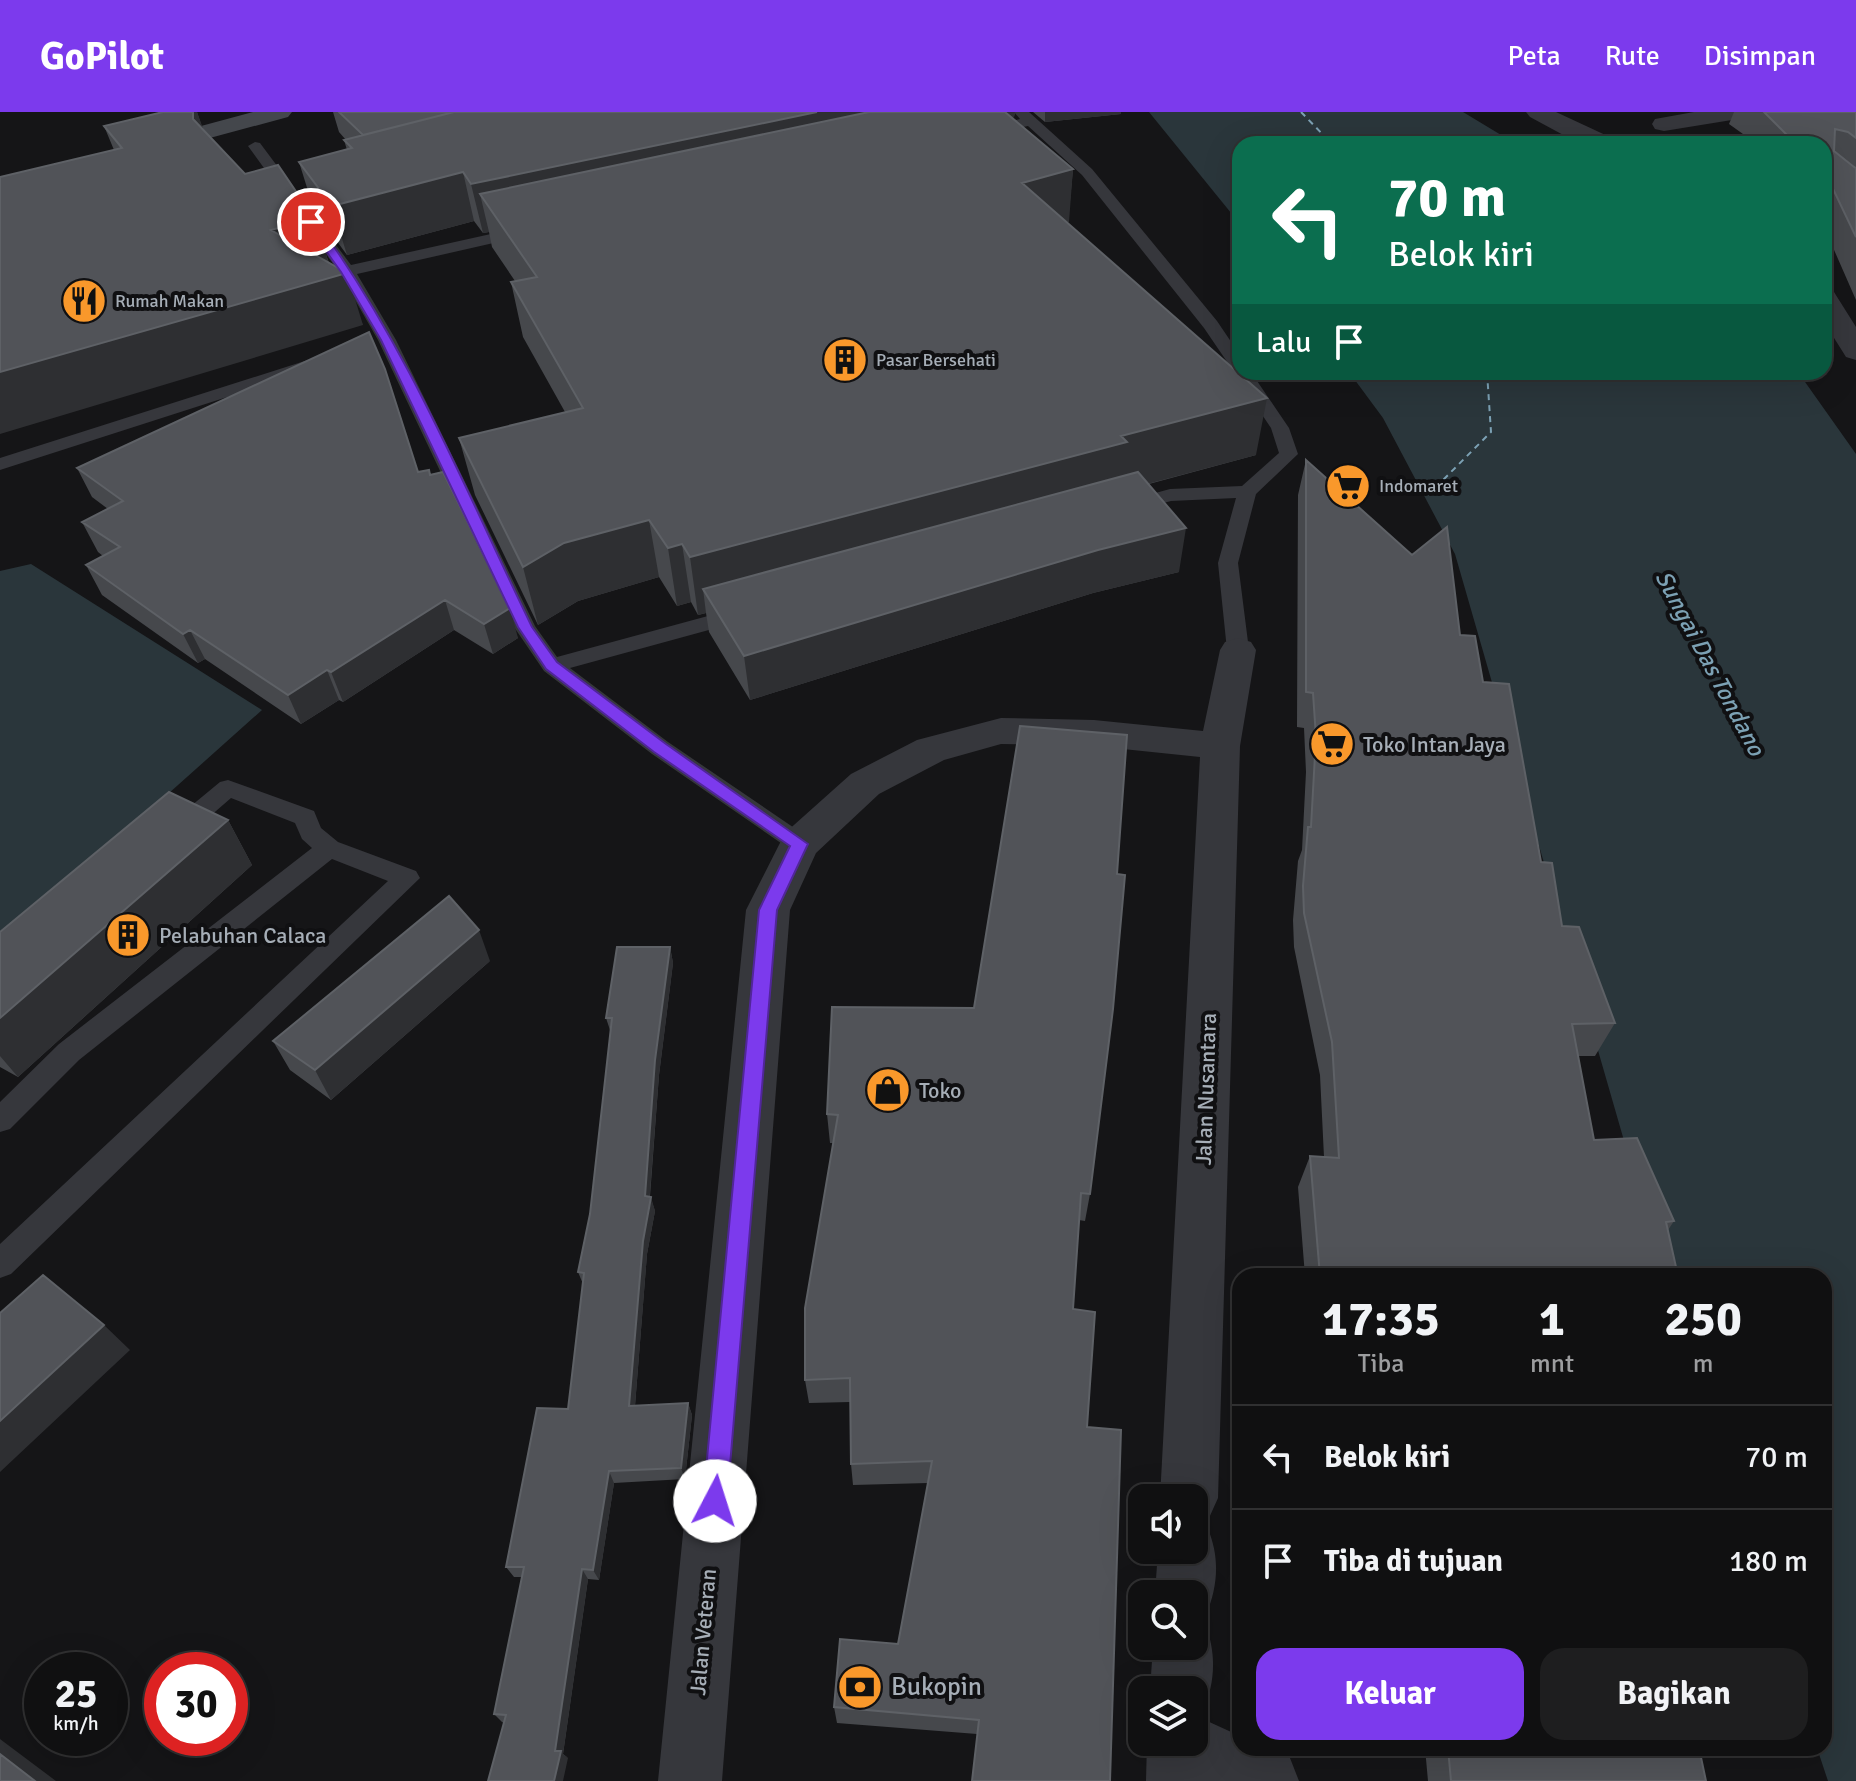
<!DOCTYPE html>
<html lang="id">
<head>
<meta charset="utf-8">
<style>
  body { margin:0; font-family:Signika,sans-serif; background:#1e1e1f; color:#f1f3f6; height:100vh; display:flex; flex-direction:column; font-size:30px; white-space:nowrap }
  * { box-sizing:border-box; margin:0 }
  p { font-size:26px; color:#9c9d9f }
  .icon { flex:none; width:44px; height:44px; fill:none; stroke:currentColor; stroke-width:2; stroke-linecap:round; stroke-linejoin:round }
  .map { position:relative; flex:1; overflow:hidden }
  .drawer { position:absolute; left:1232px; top:1156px; width:600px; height:488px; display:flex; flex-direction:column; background:#101011; border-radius:24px; box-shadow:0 8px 32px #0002,0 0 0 2px #303031 }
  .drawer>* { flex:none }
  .guide { position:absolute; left:1232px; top:24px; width:600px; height:244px; border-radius:24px; box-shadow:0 8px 32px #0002,0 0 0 2px #303031; background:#0b6e4f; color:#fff; overflow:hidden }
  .controls { position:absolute; left:1128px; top:1372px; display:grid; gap:16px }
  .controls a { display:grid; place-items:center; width:80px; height:80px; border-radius:16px; background:#101011; box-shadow:0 8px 32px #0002,0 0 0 2px #303031; font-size:40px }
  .speed { position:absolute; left:24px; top:1540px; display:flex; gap:16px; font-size:40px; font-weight:700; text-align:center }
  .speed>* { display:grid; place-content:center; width:104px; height:104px; border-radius:50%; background:#101011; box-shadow:0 8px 32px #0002,0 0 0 2px #303031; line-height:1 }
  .speed small { font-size:20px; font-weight:400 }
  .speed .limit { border:12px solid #d22; background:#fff; color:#111 }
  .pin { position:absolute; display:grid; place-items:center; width:68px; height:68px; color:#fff; margin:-34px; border:4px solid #fff; border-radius:50%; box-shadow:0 2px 8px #0007 }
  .me { position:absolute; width:88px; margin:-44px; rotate:5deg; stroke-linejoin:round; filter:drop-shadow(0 0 6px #0008) }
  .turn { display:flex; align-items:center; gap:28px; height:168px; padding:0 24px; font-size:36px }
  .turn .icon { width:104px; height:104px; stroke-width:2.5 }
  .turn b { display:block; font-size:56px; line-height:68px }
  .then { display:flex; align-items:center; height:76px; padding:0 24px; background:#0003; gap:16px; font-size:30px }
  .eta { display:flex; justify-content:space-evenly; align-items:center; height:136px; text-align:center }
  .eta b { font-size:48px; font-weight:700; line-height:56px }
  .primary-button { display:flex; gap:16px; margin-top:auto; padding:16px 24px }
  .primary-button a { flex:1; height:92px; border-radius:24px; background:#7c3aed; color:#fff; font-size:32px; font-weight:700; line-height:92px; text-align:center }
  .primary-button a+a { background:#1e1e1f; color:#f1f3f6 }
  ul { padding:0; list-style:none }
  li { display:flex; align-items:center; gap:24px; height:104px; padding:0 24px; border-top:2px solid #303031 }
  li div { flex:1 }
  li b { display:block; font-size:30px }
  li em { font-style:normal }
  header { display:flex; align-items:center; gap:48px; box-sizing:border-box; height:112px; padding:0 40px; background:#7c3aed; color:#fff }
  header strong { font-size:38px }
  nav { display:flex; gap:44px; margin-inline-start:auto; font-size:28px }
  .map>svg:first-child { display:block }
</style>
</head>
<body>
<header>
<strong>GoPilot</strong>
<nav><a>Peta</a><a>Rute</a><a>Disimpan</a></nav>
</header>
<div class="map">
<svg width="1856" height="1669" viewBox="0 0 1856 1669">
  <rect width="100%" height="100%" fill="#151517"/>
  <path fill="#2a363b" d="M1149 0H1463L1511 29 1584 32H1240V112Z
    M1349 260H1798L1856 342V1669H1828L1817 1636H1824V1164H1663L1455 442 1383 306Z
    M31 452 262 598 0 832V459Z"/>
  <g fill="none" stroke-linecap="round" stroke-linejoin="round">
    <path stroke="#7ca1b4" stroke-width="2" stroke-dasharray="6 5" stroke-linecap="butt" d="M1301 0 1332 32
      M1428 383 1491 320 1487 260"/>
    <path fill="#36373c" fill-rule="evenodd" d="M1014 0H1029L1092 57 1217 209 1240 243V260H1245H1234L1204 216 1082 63 1028 14 983 23 976 19 1020 7Z
      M255 30 260 31 351 153 523 115 529 117V123L357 162 396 228 535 514 557 545 741 495 749 497 752 502 749 507 570 556 668 630 809 726 812 732 809 738 800 741 791 738 652 642 544 559 514 515 378 228 339 160 248 34Z
      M311 247 317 248 320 252 317 256 0 358V346Z
      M1247 262 1253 263 1289 316 1298 342 1256 382 1238 451 1249 538 1246 543H1230L1227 538 1218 451 1236 386 1171 389 1126 401 1116 395 1119 391 1170 377 1242 374 1279 341 1271 316 1238 267Z
      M228 668 314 699 321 716 338 730 416 759 420 766 11 1162 0 1166V1132L388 769 332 747 79 948 10 1017 0 1020V990L59 932 312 736 302 727 295 711 231 686 186 725 177 728 168 725 165 719 168 713 220 670Z"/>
    <path fill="#36373c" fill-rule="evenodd" d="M1526 0H1556L1614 27 1617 32H1580L1530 5Z
      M1694 0H1750L1746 5 1738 7 1664 19 1655 17 1652 12 1655 7Z
      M1824 178 1834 180 1856 215V248L1846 245 1824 210Z
      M1238 526 1251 530 1256 538 1240 634 1218 1386 1209 1406 1195 1412 1208 1417C1220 1446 1218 1474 1206 1503L1194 1508 1205 1512C1217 1542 1215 1570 1203 1600L1194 1603 1240 1624V1636H1267L1290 1646 1299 1669H1146L1147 1630H1194V1578H1150L1153 1534H1194V1482H1155L1158 1438H1194V1386H1160L1200 645 1094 634 1001 632 944 648 879 682 816 741 790 798 722 1669H658L746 798 785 721 851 662 917 628 1001 606 1094 608 1203 619 1220 538 1225 530Z"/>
    <path fill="#44474c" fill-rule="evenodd" d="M253 0H292L288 5 147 43 138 41 135 36 138 31Z"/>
  </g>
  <path fill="#46484c" d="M163 0H197L203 18 245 62 314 106 329 151 363 213 114 38 104 14Z
    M333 0H1015L1014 5 1012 6 1073 57 1068 111 1256 343 1149 372 1179 460 1093 481 750 588 709 520 706 501 698 503 691 490 677 494 659 465 578 489 538 513 475 383 459 326 565 300 523 225 511 170 515 169 492 135 489 120 483 121 474 109 347 143 314 98 299 50 347 38 344 28H346L339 20Z
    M1033 0H1121V2L1045 10Z
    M1734 0H1856V188L1824 115V32H1757L1729 12Z
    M1306 348 1460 523 1483 570 1562 814 1615 911 1595 944H1578L1594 1028 1674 1109 1668 1118 1678 1164H1305L1298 1075 1310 1044 1324 1045 1320 963 1294 835 1293 808 1298 749 1302 738 1306 660 1304 616 1297 615 1298 383Z
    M77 356 418 360 431 362 518 526 493 542 454 518 343 590 339 588 301 612 205 547 198 551 102 483 86 453 103 444 98 440 82 410 108 397 92 385Z
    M228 708 252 753 18 965 0 955V820Z
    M670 835 673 851 659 963 650 1084 655 1099 647 1142 635 1294 688 1291 692 1303 685 1367 614 1371 599 1468 588 1467 563 1642 568 1646 502 1610 494 1602 522 1465H514L506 1455 568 1297 583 1172 578 1160 590 1102 611 921 606 906Z
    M490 849 331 988 290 958 273 929Z
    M832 895 1090 1082 1085 1109 1079 1108 977 1622 837 1611 834 1595 898 1532 928 1371 853 1373 851 1352 850 1290 809 1291 805 1268 833 1031H830L827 1002Z
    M1425 1636H1699L1706 1669H1428Z
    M1765 1636H1788L1783 1638Z"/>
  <path fill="#2e2f32" d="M193 0H197L212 41 193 7Z
    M817 0H906L480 82 489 120 483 121 471 72Z
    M929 0H1015L1014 5 929 24Z
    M1045 0H1121V2L1045 10Z
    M1073 57 1069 110 1020 124 1022 71Z
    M463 60 474 109 347 143 332 94Z
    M314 106 331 158 271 118Z
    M347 161 363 213 0 322V260Z
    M1267 286 1256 343 1121 379 703 477 706 501 698 503 690 445 1121 324Z
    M649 408 659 465 578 489 538 513 523 455 564 431Z
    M1186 416 1179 460 1093 481 750 588 744 544 1098 438Z
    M682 432 691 490 677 494 668 436Z
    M445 488 454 518 343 590 331 560Z
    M510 496 518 526 493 542 484 512Z
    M190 518 205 547 198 551 183 522Z
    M327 558 339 588 301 612 288 583Z
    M228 708 252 753 18 965 0 944V906Z
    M479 818 490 849 331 988 315 958Z
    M670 835 673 851 659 963 649 1093 651 1085 655 1099 647 1142 634 1306 629 1294 655 948Z
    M104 1213 130 1238 0 1360V1309Z
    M688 1291 692 1303 685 1367 681 1356Z
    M609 1359 614 1371 599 1468 593 1458Z
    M582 1457 588 1467 563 1642 568 1646 563 1669H554L555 1639Z
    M0 1627 56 1669H35L0 1642Z"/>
  <path fill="#515358" stroke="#5e6166" stroke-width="2" d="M163 0H193V7L245 62 278 53 314 106 271 118 347 161 0 260V65L122 36 104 14Z
    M339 0H454L363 23Z
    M454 0H817L471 72 463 60 332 94 299 50 352 36 344 28Z
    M869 0H1005L1073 57 1022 71 1267 286 1121 324 1127 330 690 445 682 432 668 436 649 408 564 431 523 455 459 326 583 296 511 170 537 165 480 82Z
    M1764 0H1856V26L1848 20 1835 17 1834 39 1854 55 1856 56V125L1824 58V32H1796Z
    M369 220 385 257 418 360 429 358 430 363 443 360 510 496 484 512 445 488 331 560 327 558 288 583 190 518 183 522 86 453 120 435 82 410 123 389 77 356Z
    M1306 348 1412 443 1447 415 1460 523 1475 524 1483 570 1509 572 1541 750 1552 751 1562 814 1579 815 1615 911 1572 912 1594 1028 1637 1026 1674 1109 1666 1110 1678 1164H1320L1310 1044 1339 1046 1332 930 1304 801 1303 774 1308 715H1311L1316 625 1313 581 1306 580Z
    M1138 360 1186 416 1098 438 744 544 703 477Z
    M1020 614 1127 623 1117 762 1125 763 1113 897 1090 1082 1081 1081 1073 1197 1095 1200 1087 1315 1121 1318 1110 1669H972L979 1608 834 1595 840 1527 898 1532 932 1349 851 1352 850 1266 805 1268V1196L838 1003 827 1002 832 895 974 896Z
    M169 680 228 708 0 906V820Z
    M449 784 479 818 315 958 273 929Z
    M617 835H670L655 948 645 1084 651 1085 643 1129 629 1294 688 1291 681 1356 609 1359 593 1458 582 1457 555 1639H561L554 1669H488L506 1603 494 1602 524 1455H506L537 1296 568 1297 584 1161 578 1160 590 1102 612 906H606Z
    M43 1163 104 1213 0 1309V1201Z
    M1448 1636H1699L1706 1669H1451Z
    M0 1642 35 1669H0Z"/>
  <path fill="#7c3aed" stroke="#51269a" stroke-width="2" d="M307 108H315C406 231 465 377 532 515L557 550 666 632 808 732 777 798 727 1389 723 1398 715 1401 707 1398 703 1389 759 798 790 734 654 640 546 557 518 515 381 228 341 160 305 110Z"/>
  <defs>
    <g id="restaurant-disc" transform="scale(2.3)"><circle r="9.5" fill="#f9982b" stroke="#101012"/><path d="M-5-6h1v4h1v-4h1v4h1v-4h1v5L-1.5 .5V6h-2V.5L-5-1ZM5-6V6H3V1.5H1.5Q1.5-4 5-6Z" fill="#111"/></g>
    <g id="building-disc" transform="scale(2.3)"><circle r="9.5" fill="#f9982b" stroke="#101012"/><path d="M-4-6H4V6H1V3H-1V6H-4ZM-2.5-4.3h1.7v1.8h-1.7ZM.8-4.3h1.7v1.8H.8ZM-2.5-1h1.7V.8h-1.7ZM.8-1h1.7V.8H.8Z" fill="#111"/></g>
    <g id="supermarket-disc" transform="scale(2.3)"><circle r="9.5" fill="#f9982b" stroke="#101012"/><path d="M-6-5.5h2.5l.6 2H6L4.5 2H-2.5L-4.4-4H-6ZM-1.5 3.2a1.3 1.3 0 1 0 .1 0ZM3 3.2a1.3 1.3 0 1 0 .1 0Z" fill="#111"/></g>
    <g id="shop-disc" transform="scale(2.3)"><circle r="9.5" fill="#f9982b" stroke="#101012"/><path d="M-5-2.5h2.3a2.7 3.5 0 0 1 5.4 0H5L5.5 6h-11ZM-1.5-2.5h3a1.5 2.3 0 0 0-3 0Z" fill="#111"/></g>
    <g id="bank-disc" transform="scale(2.3)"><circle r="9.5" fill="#f9982b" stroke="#101012"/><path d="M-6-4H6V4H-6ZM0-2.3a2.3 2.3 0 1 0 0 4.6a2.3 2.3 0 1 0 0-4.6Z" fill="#111"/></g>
  </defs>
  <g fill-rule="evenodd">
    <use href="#restaurant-disc" x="84" y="189"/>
    <use href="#building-disc" x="845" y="248"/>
    <use href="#supermarket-disc" x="1348" y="374"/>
    <use href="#supermarket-disc" x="1332" y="632"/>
    <use href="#building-disc" x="128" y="823"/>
    <use href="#shop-disc" x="888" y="978"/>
    <use href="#bank-disc" x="860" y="1575"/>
  </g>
  <g text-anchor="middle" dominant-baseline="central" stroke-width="8" stroke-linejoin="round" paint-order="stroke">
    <g font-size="18" fill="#a6aeb7" stroke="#101012" text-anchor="start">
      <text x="115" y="189">Rumah Makan</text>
      <text x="876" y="248">Pasar Bersehati</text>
      <text x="1379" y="374">Indomaret</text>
    </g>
    <g font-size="22" fill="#a6aeb7" stroke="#101012" text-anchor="start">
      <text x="1363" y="632">Toko Intan Jaya</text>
      <text x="159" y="823">Pelabuhan Calaca</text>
      <text x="919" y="978">Toko</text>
    </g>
    <g font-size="22" fill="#a6aeb7" stroke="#101012">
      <text transform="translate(1206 977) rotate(-88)">Jalan Nusantara</text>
      <text transform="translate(703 1520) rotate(-85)">Jalan Veteran</text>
    </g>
    <g font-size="24" font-style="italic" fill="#7ca1b4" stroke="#101012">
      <text transform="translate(1710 551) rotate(62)">Sungai Das Tondano</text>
    </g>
    <g font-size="26" fill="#a6aeb7" stroke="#101012" text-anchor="start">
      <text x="891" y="1575">Bukopin</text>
    </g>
  </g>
</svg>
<div class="controls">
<a><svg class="icon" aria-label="sound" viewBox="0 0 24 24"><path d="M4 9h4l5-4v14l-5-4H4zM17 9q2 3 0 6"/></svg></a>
<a><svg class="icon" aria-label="search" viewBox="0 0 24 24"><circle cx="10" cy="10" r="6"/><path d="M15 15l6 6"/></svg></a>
<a><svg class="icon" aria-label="layers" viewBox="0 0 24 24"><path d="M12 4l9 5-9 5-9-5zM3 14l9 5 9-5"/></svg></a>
</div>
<div class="speed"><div>25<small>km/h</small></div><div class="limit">30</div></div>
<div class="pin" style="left:311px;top:110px;background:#d93025"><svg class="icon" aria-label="arrive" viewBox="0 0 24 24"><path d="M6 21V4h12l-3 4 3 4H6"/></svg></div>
<svg class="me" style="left:715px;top:1389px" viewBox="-20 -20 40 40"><circle r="19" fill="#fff"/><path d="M0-13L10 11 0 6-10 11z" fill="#7c3aed"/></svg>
<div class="guide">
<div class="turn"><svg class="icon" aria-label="left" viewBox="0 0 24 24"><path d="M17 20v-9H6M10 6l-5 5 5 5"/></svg><div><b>70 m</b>Belok kiri</div></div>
<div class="then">Lalu<svg class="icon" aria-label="arrive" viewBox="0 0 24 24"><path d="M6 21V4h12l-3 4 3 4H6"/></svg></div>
</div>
<section class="drawer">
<div class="eta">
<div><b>17:35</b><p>Tiba</p></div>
<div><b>1</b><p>mnt</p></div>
<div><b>250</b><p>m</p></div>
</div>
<ul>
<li><svg class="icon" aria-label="left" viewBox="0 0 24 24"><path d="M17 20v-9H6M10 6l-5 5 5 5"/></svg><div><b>Belok kiri</b></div><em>70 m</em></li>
<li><svg class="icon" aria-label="arrive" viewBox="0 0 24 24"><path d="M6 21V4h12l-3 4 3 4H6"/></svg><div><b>Tiba di tujuan</b></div><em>180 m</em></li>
</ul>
<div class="primary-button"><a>Keluar</a><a>Bagikan</a></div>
</section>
</div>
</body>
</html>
